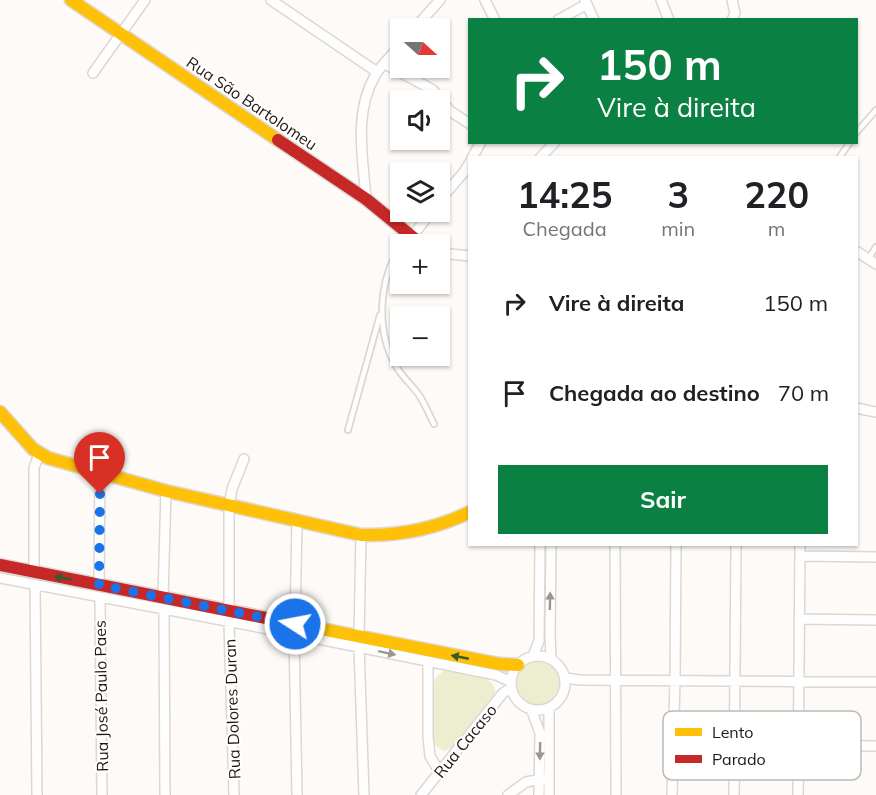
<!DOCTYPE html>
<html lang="pt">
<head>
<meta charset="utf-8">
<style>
  body { margin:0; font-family:Mulish,sans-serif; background:#f6f6f6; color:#202124; height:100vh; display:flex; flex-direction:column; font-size:22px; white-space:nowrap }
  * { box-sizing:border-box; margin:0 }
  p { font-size:20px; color:#757577 }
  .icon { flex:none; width:33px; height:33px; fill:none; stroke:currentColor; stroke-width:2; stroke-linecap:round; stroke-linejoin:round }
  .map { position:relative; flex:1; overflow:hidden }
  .drawer { position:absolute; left:468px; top:156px; width:390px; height:390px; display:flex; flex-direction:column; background:#fff; border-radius:0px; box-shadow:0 2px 4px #0004 }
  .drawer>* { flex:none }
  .top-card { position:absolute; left:468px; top:18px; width:390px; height:126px; border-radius:0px; box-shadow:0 2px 4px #0004; background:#0b8043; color:#fff; overflow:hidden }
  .needle { width:39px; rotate:111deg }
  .fabs { position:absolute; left:390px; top:18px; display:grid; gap:12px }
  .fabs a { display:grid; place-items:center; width:60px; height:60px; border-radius:0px; background:#fff; box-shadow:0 2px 4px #0004; font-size:30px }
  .pin { position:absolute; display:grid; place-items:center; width:51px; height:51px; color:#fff; margin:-62px -26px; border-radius:50% 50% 50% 0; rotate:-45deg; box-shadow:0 0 6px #0007 }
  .pin .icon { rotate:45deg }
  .me { position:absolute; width:66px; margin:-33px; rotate:281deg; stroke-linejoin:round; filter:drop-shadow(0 0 4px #0008) }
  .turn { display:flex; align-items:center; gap:21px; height:126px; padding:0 30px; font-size:27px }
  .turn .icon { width:78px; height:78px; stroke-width:2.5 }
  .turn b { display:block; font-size:42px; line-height:51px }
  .eta { display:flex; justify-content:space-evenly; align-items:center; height:102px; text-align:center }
  .eta b { font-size:36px; font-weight:700; line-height:42px }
  .action { display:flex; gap:12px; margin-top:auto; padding:12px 30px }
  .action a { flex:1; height:69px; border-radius:0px; background:#0b8043; color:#fff; font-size:24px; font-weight:700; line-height:69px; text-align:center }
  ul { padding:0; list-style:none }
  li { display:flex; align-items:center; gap:18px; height:90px; padding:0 30px }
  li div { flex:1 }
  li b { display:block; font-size:22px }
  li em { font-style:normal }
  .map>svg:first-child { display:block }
</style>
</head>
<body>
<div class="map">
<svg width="876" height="795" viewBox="0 0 876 795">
  <rect width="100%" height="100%" fill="#fdfaf7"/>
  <path fill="#edeecf" d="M517 683a21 21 0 1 1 42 0a21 21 0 1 1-42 0Z
    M445 670C461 673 500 673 495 697L454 747 444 751 435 745 432 738 433 683 437 676Z"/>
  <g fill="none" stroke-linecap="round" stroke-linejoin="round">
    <g stroke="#ddd7d2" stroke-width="8">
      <path id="lane" d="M856 133 876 110
        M839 158 850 142
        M400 248C378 281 376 332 396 366 402 377 412 385 419 395 425 404 429 414 434 424
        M868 259 876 247
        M348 430 380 315"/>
    </g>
    <g stroke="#ddd7d2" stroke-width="12">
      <path id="street" d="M271 0 377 72
        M485 0 495 20
        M585 0 594 20
        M661 0 669 20
        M558 20 587 4
        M732 20 735 13 732 0
        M415 28 440 0
        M385 64 433 90 450 111 470 124
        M93 73 145 0
        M472 158 481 142
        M540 158 555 142
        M366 199C363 157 353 112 376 74 382 64 393 55 400 45
        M440 200 464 172 470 162
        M411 238 431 212
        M856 251 876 264
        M440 253 470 256
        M856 408 876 412
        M551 544 550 635 551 658
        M615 544 616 795
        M800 556 876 557
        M34 572V468L39 454
        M0 578 294 634 496 675 511 682
        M35 585 37 795
        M99 585 100 472
        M100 597 102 795
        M163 597 166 491
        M164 610 165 795
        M229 611V506L232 489 244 459
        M799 619 876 620
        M229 623 234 795
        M295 624 297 520
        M294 634 297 795
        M359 636 361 535
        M359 647 364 795
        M511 683a27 27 0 1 1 54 0a27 27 0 1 1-54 0Z
        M533 656 539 641 540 544
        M428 662V737L430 756 440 773
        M565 678 580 680 876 682
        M531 709 540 733 539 795
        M798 745 876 746
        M421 795 503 693 511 688
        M508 795 526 782 543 779
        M549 795V708
        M672 795 675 680 676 544
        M734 795 736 544
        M798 795 800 544"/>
    </g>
    <g stroke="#ddd7d2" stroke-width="15">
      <path id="slow" d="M71 0 278 140
        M0 412 33 449 48 458 166 491 361 535C400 536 435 529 470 512
        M271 619 499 664 518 665"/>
    </g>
    <g stroke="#ddd7d2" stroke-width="15">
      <path id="jam" d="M278 140 366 199 421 244
        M0 565 271 619"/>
    </g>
    <use href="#lane" stroke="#fffefe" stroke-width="4.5"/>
    <use href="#street" stroke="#fffefe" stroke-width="9"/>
    <use href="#slow" stroke="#ffc107" stroke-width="12"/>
    <use href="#jam" stroke="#c62828" stroke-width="12"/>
  </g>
  <defs><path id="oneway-solid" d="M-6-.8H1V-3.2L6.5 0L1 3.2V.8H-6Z" transform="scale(1.5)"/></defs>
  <g fill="#345c2d">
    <use href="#oneway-solid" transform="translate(63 578) rotate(-169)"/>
    <use href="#oneway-solid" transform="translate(460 657) rotate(-169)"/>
  </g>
  <g fill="#9b9693">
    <use href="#oneway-solid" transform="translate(550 601) rotate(-89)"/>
    <use href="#oneway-solid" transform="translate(387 653) rotate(12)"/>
    <use href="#oneway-solid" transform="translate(540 751) rotate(91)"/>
  </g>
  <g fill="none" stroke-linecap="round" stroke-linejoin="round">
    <path stroke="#1a73e8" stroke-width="10" stroke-dasharray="0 18" d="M100 494 99 585 295 624"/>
  </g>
  <g text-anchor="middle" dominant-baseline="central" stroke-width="4.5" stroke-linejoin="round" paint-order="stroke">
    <g font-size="16" fill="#211811" stroke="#fff">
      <text transform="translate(252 103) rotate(34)">Rua São Bartolomeu</text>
      <text transform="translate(101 696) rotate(-91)">Rua José Paulo Paes</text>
      <text transform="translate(232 709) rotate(-92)">Rua Dolores Duran</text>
      <text transform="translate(465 741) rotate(-51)">Rua Cacaso</text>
    </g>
  </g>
  <rect x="663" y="711" width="198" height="69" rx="9" fill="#fff" stroke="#bcbab8" stroke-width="1.5"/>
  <rect x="675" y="728" width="27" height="8" fill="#ffc107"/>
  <rect x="675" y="755" width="27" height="8" fill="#c62828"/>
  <g font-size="16" fill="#211811">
    <text x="712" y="738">Lento</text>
    <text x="712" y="765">Parado</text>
  </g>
</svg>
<div class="fabs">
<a><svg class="needle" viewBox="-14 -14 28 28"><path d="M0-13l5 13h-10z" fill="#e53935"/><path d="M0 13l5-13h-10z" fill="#757577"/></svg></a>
<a><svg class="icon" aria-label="sound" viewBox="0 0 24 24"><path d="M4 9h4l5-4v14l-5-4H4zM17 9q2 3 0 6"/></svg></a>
<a><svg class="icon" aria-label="layers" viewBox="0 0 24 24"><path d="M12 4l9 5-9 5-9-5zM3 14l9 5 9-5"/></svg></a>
<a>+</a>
<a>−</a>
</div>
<div class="pin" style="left:100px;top:494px;background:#d93025"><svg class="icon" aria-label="arrive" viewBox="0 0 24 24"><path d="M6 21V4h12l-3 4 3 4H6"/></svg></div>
<svg class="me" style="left:295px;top:624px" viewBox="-20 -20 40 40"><circle r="17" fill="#1a73e8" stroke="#fff" stroke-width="3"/><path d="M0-11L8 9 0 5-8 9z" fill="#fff"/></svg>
<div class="top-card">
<div class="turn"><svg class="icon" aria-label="right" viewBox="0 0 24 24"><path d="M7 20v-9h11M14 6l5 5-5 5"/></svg><div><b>150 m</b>Vire à direita</div></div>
</div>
<section class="drawer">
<div class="eta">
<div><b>14:25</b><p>Chegada</p></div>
<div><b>3</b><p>min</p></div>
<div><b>220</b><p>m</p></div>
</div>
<ul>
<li><svg class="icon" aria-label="right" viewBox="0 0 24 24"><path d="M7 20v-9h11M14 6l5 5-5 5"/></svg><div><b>Vire à direita</b></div><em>150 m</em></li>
<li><svg class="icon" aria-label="arrive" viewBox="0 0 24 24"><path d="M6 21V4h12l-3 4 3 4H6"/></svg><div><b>Chegada ao destino</b></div><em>70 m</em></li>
</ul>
<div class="action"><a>Sair</a></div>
</section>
</div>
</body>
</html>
